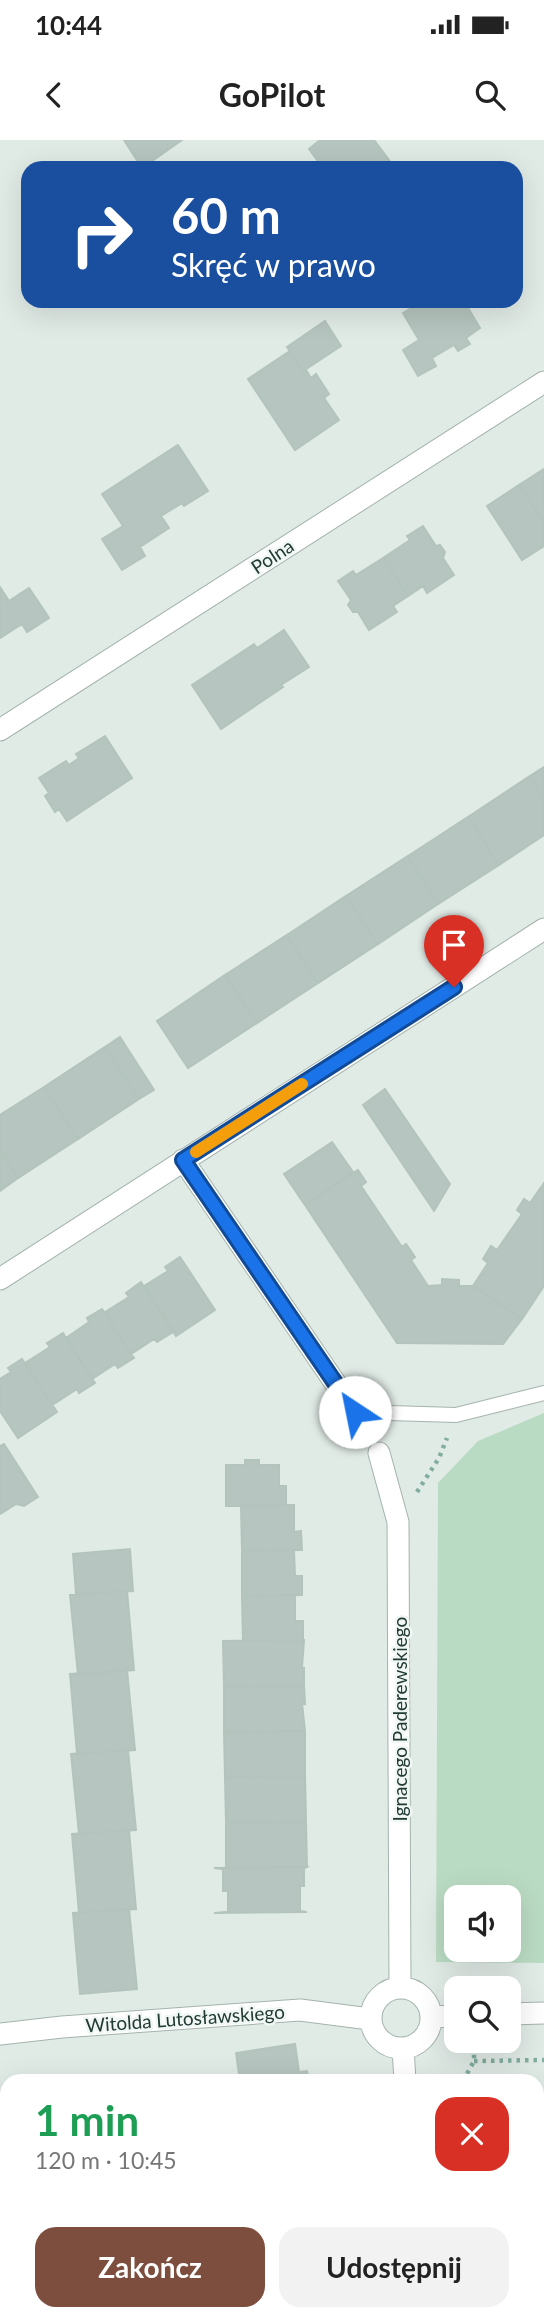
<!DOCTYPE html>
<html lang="pl">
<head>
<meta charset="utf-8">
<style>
  body { margin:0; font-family:Lato,sans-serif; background:#f2f2f2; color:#222; height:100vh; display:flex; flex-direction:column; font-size:26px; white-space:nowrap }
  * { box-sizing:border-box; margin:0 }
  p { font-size:23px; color:#767676 }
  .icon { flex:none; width:38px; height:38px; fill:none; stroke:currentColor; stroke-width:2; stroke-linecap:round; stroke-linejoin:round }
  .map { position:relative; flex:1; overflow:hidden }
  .panel { position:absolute; left:0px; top:1934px; width:544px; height:247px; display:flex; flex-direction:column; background:#fff; border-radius:21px 21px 0 0; box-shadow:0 7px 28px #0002 }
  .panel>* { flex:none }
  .banner { position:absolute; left:21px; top:21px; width:502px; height:147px; border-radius:21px; box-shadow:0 7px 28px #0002; background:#1a4fa0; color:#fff; overflow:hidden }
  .fabs { position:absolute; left:444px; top:1745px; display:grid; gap:14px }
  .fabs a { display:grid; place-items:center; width:77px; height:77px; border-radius:14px; background:#fff; box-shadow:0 7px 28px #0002; font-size:35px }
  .pin { position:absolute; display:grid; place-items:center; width:60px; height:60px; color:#fff; margin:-72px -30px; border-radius:50% 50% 50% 0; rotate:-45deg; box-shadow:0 0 7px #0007 }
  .pin .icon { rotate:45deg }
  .me { position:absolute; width:77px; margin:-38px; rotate:326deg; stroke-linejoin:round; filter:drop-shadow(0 0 5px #0008) }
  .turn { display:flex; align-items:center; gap:24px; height:147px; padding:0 35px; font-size:32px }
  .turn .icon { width:91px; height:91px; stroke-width:2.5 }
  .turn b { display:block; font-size:49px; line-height:60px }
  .round { display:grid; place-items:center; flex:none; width:74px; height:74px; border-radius:21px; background:#f2f2f2 }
  .headline { display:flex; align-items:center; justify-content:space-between; height:119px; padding:0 35px }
  h1 { font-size:42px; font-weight:700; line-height:52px; color:#1e9e55 }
  .cta { display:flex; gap:14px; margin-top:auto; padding:14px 35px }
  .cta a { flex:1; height:80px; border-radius:21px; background:#7d4d3d; color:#fff; font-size:28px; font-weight:700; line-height:80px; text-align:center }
  .cta a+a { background:#f2f2f2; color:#222 }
  .status { display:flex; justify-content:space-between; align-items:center; height:49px; padding:0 35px; background:#fff; direction:ltr }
  .status svg { height:19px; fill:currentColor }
  header { display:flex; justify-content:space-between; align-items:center; height:91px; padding:0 35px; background:#fff; font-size:32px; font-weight:700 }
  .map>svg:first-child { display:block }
</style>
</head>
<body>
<div class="status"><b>10:44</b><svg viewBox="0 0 49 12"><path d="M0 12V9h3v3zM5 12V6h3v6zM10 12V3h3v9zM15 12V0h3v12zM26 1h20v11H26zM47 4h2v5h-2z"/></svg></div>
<header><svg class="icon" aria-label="back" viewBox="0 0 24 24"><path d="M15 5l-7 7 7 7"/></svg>GoPilot<svg class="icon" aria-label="search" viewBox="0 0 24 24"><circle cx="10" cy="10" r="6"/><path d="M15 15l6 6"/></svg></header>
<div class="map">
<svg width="544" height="2179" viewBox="0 0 544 2179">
  <rect width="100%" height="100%" fill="#e1ebe6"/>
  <path fill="#badbc3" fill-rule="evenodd" d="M544 1273V1823L436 1822 438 1343 478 1301ZM457 1757H509V1810H457Z"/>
  <path fill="#b6c5bf" stroke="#b3c4bd" stroke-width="2" d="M124 0H182L142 28Z
    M320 0H374L395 28H323L309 9Z
    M423 161H464L480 188 466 198 470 204 458 211 454 205 432 218 436 226 418 236 403 210 419 200 403 173Z
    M325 181 341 206 303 231 287 207Z
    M290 211 303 231 306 230 311 238 316 234 329 254 324 258 339 280 295 310 248 239Z
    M178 305 208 351 184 366 182 363 161 376 169 388 140 407 145 416 122 430 102 399 123 386 102 354Z
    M544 329V383L519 345Z
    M519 345 544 383V406L522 420 487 366Z
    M423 386 436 406 440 405 445 412 443 418 454 435 427 453 423 446 408 456 383 418 410 400 407 396Z
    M383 418 408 456 393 466 397 472 369 490 358 472H353L348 465 351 460 338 441 353 431 356 435Z
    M0 447 9 461 29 448 49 478 27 492 22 484 0 498Z
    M284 490 309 527 281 545 283 547 221 589 192 545 254 504 257 508Z
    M105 596 132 638 67 681 59 669 55 672 45 656 49 653 39 638 66 621 69 625 79 618 76 614Z
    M544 627V659L530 636Z
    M530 636 544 659V695L499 725 468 677Z
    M468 677 499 725 438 764 408 716Z
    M408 716 438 764 378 804 346 756Z
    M346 756 378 804 318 843 287 795Z
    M287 795 318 843 257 883 225 835Z
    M225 835 257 883 188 928 157 881Z
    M120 897 154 950 139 959 105 907Z
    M105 907 139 959 78 999 44 947Z
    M44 947 78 999 18 1038 0 1009V975Z
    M385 949 450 1044 434 1071 363 965Z
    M332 1002 353 1032 305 1065 284 1034Z
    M0 1009 18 1038 0 1051Z
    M358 1030 366 1042 361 1046 402 1107 406 1104 415 1117 411 1120 428 1146 442 1145V1139L459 1140V1146H473L522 1179 503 1204 397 1203 305 1065Z
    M544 1043V1146L522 1179 473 1146 488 1123 483 1119 491 1106 497 1110 522 1074 517 1070 524 1059 530 1063Z
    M180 1117 215 1170 176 1196 144 1146 168 1131 165 1127Z
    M141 1142 173 1192 157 1202 154 1199 131 1214 105 1172 129 1157 126 1153Z
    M102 1169 134 1218 118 1228 115 1224 92 1239 66 1198 89 1182 87 1178Z
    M63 1193 95 1243 79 1253 77 1249 52 1265 25 1223 50 1207 47 1203Z
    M22 1219 57 1272 18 1298 0 1271V1239L11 1232 8 1228Z
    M4 1304 38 1357 24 1366 16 1364 0 1374V1306Z
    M245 1320H259V1325H279V1346H286V1365L226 1366V1325H245Z
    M241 1365H294V1392L301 1391 302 1410 242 1411Z
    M130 1409 133 1451 76 1454 73 1414Z
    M294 1410 295 1436H302V1455L242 1456V1411Z
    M127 1451 134 1530 78 1535 70 1455Z
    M295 1455V1481H303V1500L243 1501 242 1456Z
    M304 1500 302 1528H304V1546L224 1547 223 1501Z
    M127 1530 135 1610 77 1614 70 1534Z
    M304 1546 305 1564 302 1563 305 1591 224 1592V1547Z
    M305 1591V1636L225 1637 224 1592Z
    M128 1610 136 1690 79 1694 71 1614Z
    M305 1636 306 1682 226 1683 225 1637Z
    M306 1682 307 1727 226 1728V1683Z
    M129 1690 136 1769 79 1773 72 1694Z
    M307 1727 304 1729V1746H300V1771L307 1772 214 1773 228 1772V1751H223V1729L214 1728Z
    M129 1769 137 1849 80 1854 73 1773Z
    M295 1904 299 1932 307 1931 309 1941H240L236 1913Z
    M537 1972H544V2081H539Z
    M539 2081H544V2120Z
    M544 2121V2141H541L539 2122Z"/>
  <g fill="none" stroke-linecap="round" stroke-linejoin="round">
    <g stroke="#a4b3ad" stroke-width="16">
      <path id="lane" d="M355 1272 456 1275 544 1253"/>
    </g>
    <g stroke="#a4b3ad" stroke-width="23">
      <path id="street" d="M0 590 544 242
        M183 1020 355 1272
        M0 1139 544 789
        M379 1313 398 1382 400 1847
        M371 1878a30 30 0 1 1 60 0a30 30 0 1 1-60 0Z
        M509 1874 544 1873
        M432 1877 457 1876
        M0 1894 62 1887 300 1870 370 1879
        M403 1908 405 1941
        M432 2174 433 2179"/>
    </g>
    <path stroke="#82ada0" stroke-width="4.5" stroke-dasharray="3.5 5" stroke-linecap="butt" d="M417 1352 439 1318 447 1298
      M474 1921 544 1920
      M463 1941 474 1921V1900
      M483 2174V2179"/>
    <use href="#lane" stroke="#fff" stroke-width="14"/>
    <use href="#street" stroke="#fff" stroke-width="21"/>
  </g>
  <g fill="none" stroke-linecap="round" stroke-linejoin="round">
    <g stroke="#114b97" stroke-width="18">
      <path id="route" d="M355 1272 183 1020 454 847"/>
    </g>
    <use href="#route" stroke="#1a73e8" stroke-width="12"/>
    <path stroke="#f59e0b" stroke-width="12" d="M196 1012 302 944"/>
  </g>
  <g text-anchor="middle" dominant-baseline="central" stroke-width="5" stroke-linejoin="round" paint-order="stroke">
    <g font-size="19" fill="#223b34" stroke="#f1f7f4">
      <text transform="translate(272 416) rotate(-33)">Polna</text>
      <text transform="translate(399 1579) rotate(-90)">Ignacego Paderewskiego</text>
      <text transform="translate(185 1878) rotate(-4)">Witolda Lutosławskiego</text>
    </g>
  </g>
</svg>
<div class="fabs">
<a><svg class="icon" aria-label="sound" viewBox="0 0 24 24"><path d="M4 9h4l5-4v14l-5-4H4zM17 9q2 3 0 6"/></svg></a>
<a><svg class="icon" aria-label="search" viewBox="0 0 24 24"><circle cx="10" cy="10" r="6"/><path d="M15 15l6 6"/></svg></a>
</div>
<div class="pin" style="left:454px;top:847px;background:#d93025"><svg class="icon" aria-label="arrive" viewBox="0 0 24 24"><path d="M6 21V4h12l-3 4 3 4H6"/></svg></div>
<svg class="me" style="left:355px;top:1272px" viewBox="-20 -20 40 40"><circle r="19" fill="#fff"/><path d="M0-13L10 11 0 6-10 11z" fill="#1a73e8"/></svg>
<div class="banner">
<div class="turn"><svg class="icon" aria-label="right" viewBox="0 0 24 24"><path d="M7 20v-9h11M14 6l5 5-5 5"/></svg><div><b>60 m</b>Skręć w prawo</div></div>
</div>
<section class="panel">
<div class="headline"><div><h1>1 min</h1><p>120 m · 10:45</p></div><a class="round" style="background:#d93025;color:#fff"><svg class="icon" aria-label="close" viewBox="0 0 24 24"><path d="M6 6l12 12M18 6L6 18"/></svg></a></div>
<div class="cta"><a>Zakończ</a><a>Udostępnij</a></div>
</section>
</div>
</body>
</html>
